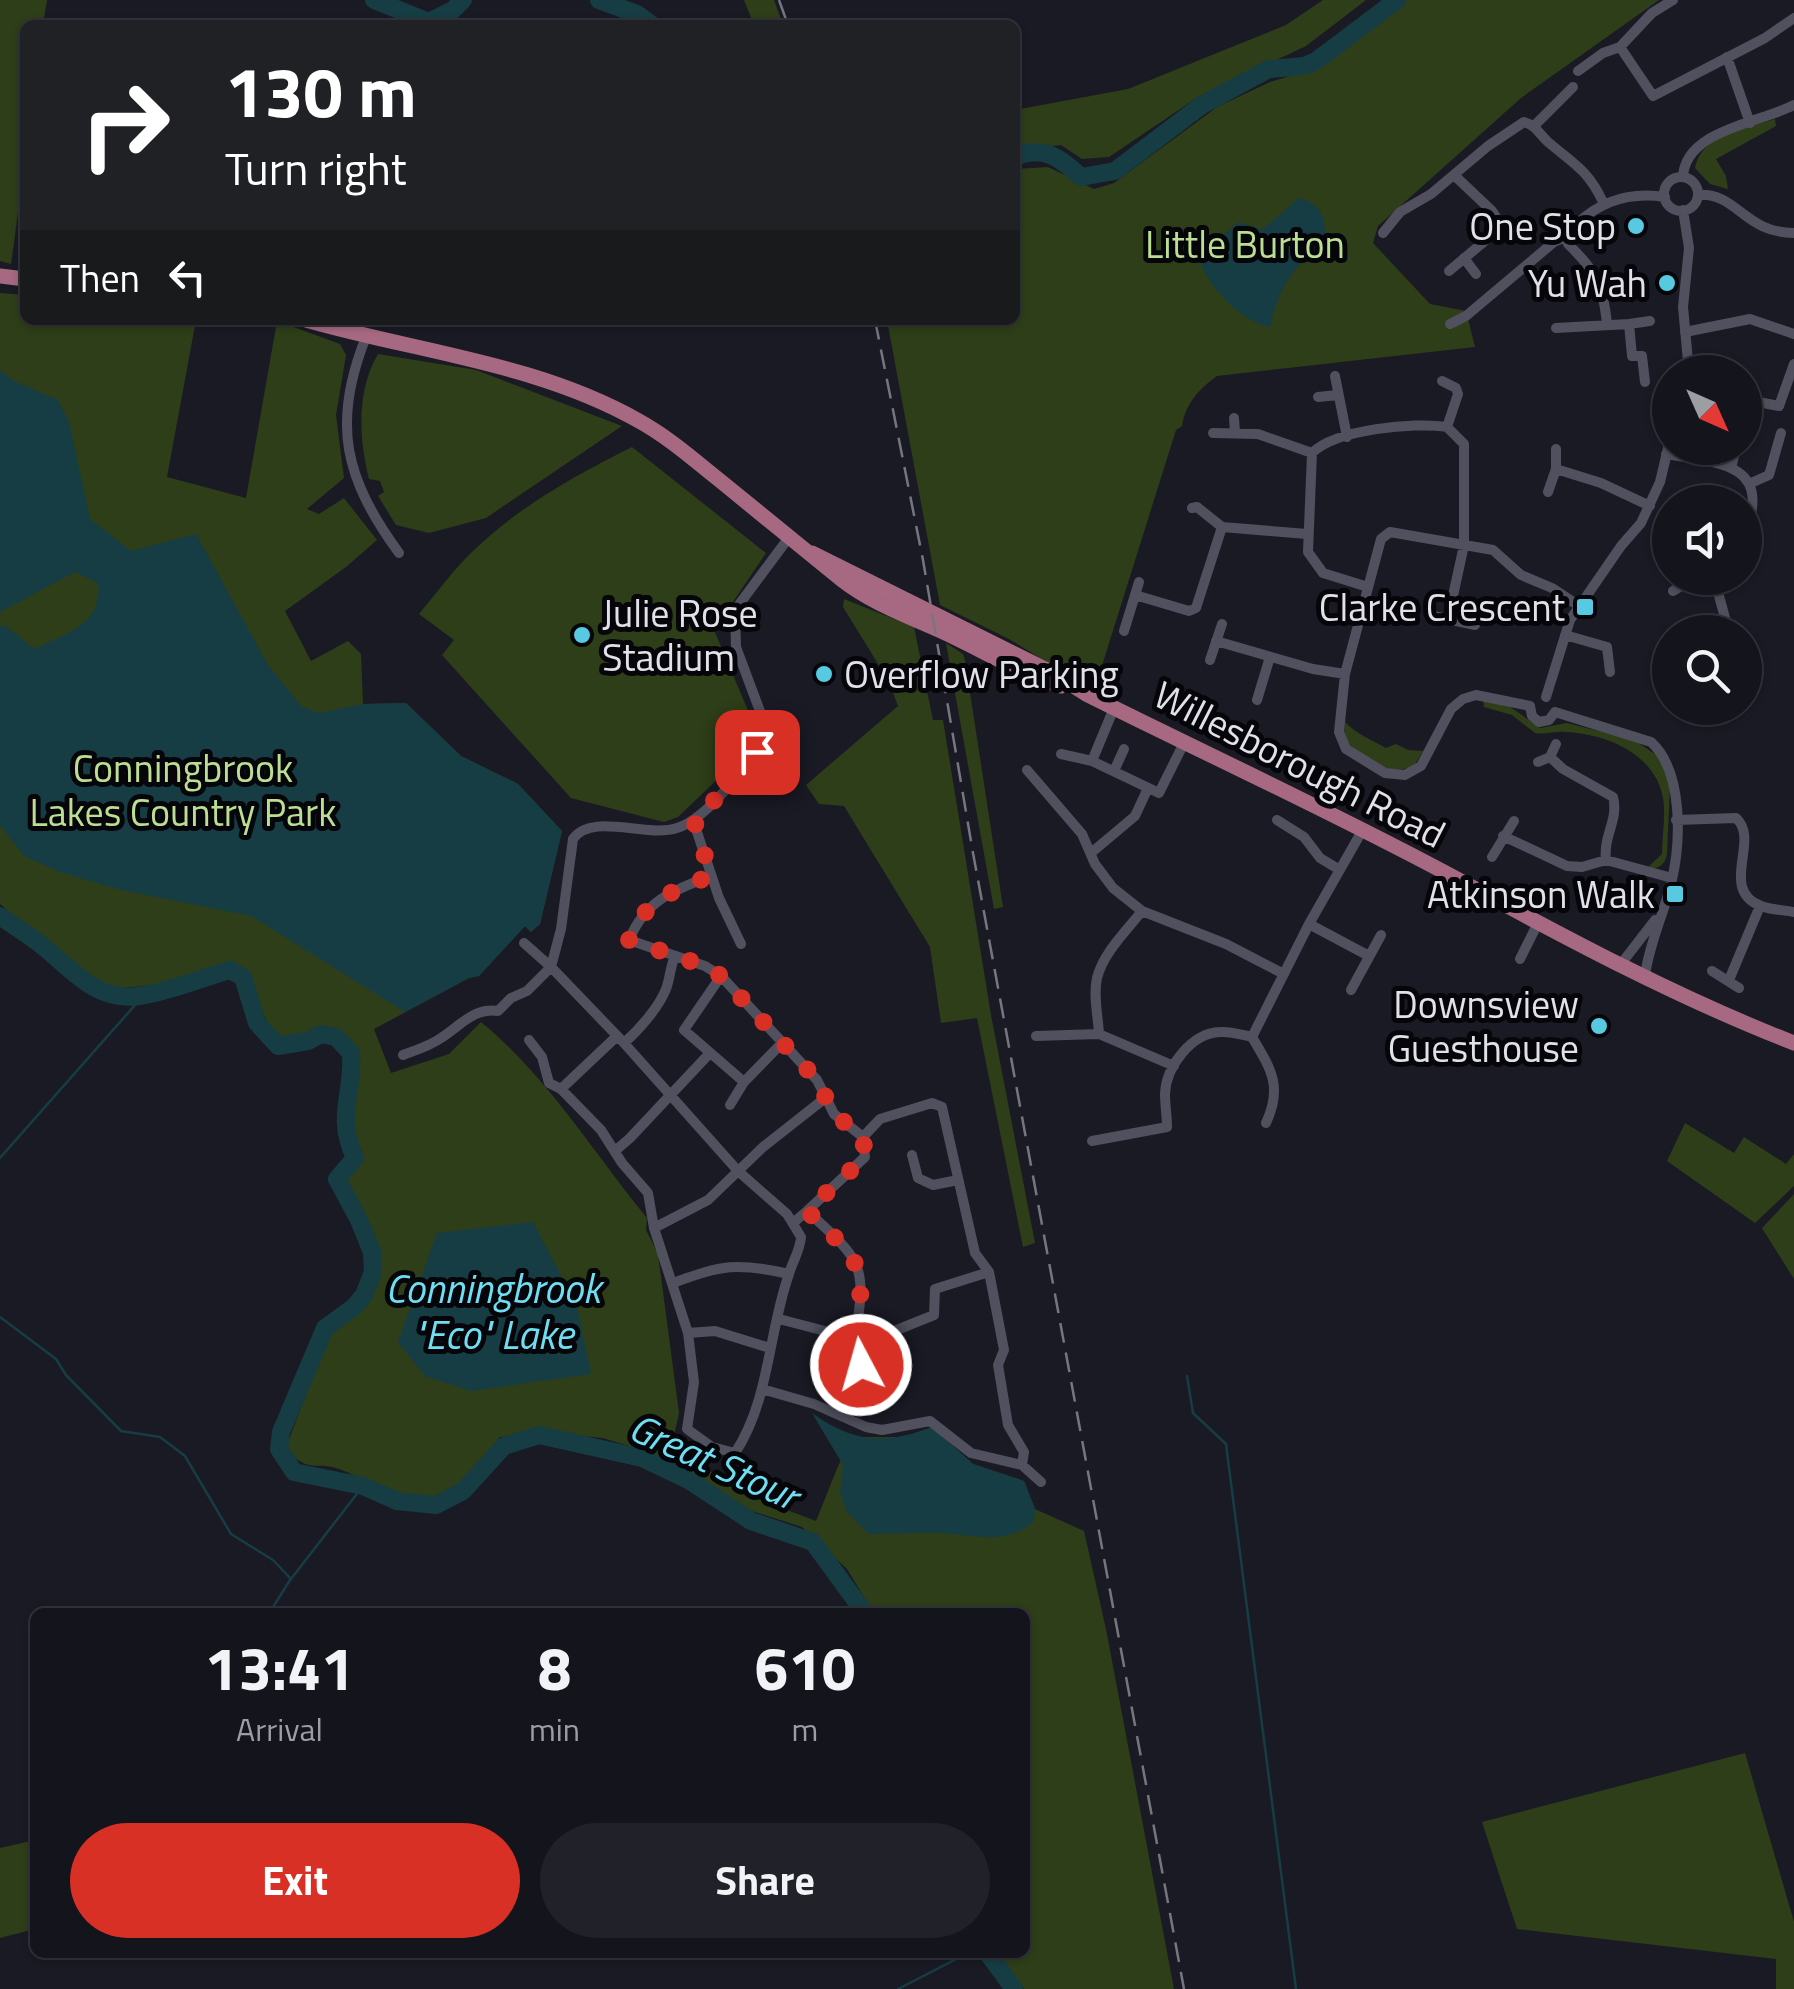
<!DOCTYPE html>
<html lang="en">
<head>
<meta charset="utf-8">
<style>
  body { margin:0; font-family:"Titillium Web",sans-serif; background:#212129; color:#f1f3f6; height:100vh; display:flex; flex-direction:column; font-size:38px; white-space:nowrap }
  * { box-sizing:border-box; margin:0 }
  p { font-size:32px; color:#9d9ea3 }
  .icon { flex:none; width:55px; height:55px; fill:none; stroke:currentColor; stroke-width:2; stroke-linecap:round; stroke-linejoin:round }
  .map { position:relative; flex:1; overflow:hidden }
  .side { position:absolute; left:30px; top:1608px; width:1000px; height:350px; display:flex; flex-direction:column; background:#14141c; border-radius:15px; box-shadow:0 2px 8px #0004,0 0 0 2px #33333b }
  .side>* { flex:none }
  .top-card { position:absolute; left:20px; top:20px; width:1000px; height:305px; border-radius:15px; box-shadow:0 2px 8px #0004,0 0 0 2px #33333b; background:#202124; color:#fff; overflow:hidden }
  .needle { width:65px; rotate:135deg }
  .buttons { position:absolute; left:1652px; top:355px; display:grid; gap:20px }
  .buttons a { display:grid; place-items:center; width:110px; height:110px; border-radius:50%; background:#14141c; box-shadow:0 2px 8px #0004,0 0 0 2px #33333b; font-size:50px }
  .pin { position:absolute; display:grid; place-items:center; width:85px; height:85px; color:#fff; margin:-42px; border-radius:20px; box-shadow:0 5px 15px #0006 }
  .me { position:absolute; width:110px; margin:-55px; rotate:354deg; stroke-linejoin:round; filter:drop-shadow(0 0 8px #0008) }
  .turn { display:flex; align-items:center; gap:35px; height:210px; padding:0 40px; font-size:45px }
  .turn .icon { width:130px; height:130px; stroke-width:2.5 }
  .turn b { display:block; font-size:70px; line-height:85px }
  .then { display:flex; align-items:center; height:95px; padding:0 40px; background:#0003; gap:20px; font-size:38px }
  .eta { display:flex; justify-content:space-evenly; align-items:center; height:170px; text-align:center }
  .eta b { font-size:60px; font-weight:700; line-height:70px }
  .button { display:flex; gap:20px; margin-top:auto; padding:20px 40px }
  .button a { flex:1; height:115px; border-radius:60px; background:#d93025; color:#fff; font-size:40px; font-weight:700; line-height:115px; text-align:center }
  .button a+a { background:#212129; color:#f1f3f6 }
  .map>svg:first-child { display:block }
</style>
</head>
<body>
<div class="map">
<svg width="1794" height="1989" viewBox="0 0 1794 1989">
  <rect width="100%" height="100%" fill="#1a1a25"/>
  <path fill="#2e3e18" d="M0 0H47L43 25H25V162L11 264 0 261Z
    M744 0H774L783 25H754Z
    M1323 0H1366L1306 46 1198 97 1109 157 1082 159 1061 145 1015 151V110L1128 89 1286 25Z
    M1406 0H1659L1521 98 1378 226 1373 243 1430 304 1466 311 1475 347 1217 376C1198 390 1186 403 1182 426L1176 430 1094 691 1009 639 940 605 887 320H1015V169L1048 167 1094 189 1114 183 1217 107 1270 82 1313 69Z
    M1775 119 1776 126 1716 159 1726 176 1728 189 1710 184 1695 168C1701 134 1747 128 1775 119Z
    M0 293 25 295V320H196L167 477 246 498 277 321 340 344 346 355 336 415 344 478 307 509 319 514 344 498 377 540 346 567 285 611 311 661 348 641 361 654 363 704 406 703 461 756 518 784 562 831 540 924 531 932 525 926 479 976 469 978 374 1029 391 1073 449 1054 481 1022C547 1076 593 1152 647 1218L646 1230 658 1254 679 1413 672 1445 742 1493 816 1521 838 1466 853 1437H904L932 1427 973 1464 1024 1481 1035 1509 1084 1531 1106 1629 1174 1989H1024L996 1953 1025 1952V1612H873L847 1569 802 1527 736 1506 645 1451 603 1438 550 1433 500 1437C476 1466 450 1507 407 1499 385 1495 363 1478 342 1470 314 1459 314 1476 285 1450L327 1338 369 1299 379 1274 377 1256 345 1185C348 1170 360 1165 362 1151L347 1129 357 1078V1058L337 1033 311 1032 292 1042 278 1040C260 1017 258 987 237 968L156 985 122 988 92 982 0 904Z
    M378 354 476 370 622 426 486 518 429 533 396 525 378 496 384 492 380 481 369 479C359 439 356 391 378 354Z
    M632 447 766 553 714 630 755 727 749 749 678 817 664 822 571 798 442 655 454 640 419 614C434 596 448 577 464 560 511 511 572 477 632 447Z
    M844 599 914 627 933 720H943L991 1015 1035 1243 1023 1247 977 1018 941 1023 930 947 844 806 819 804 806 785 898 706 888 680 843 607Z
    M946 643 963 654 965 660 1003 907 994 909Z
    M1483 700 1509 706 1540 728 1567 723 1634 740 1655 754 1664 765 1670 785 1667 854C1665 865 1658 870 1647 868L1662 854C1662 836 1666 816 1663 798 1655 754 1607 734 1566 732 1555 731 1546 735 1535 733L1512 715 1484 707Z
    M1345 722C1355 733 1373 741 1386 748L1396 744 1408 750 1423 751 1414 766C1388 779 1338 753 1345 722Z
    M1685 1123 1734 1153 1744 1137 1786 1164 1794 1154V1186L1755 1223 1667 1161Z
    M1794 1194V1279L1762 1228Z
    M1745 1753 1794 1922V1989H1776V1959L1517 1929 1482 1822Z
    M35 1840V1929L0 1938V1848Z"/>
  <path fill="#163d44" d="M1299 198C1320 204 1326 216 1325 238 1293 271 1281 280 1270 327 1241 321 1213 291 1201 265L1210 245 1239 222 1262 230Z
    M0 370 12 380 58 400 69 422 90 519 131 551 196 534 268 665 301 706 319 713 363 704 406 703 461 756 518 784 562 831 540 924 531 932 525 926 479 976 469 978 405 1012 251 916 117 889 60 872 24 856 0 825V627L4 625 35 649C68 632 102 625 98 583L75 572 0 612Z
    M533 1222 577 1306 591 1374 471 1391 425 1376 398 1342 437 1233Z
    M812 1413C854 1443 885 1445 932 1427L973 1464 1024 1481 1035 1509 1034 1521C1007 1546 975 1535 942 1533 918 1532 894 1534 869 1534L846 1511 840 1493 843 1465Z"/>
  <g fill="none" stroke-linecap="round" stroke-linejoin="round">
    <path stroke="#163d44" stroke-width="2.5" d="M0 1158 143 996
      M0 1317 56 1359 66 1375 121 1431 160 1437 185 1456 231 1534 273 1560 291 1579 363 1486
      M1187 1376 1193 1413 1226 1444 1296 1989
      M270 1612 290 1580
      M898 1989 970 1952"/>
    <path stroke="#163d44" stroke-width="18" d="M374 0 429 22 453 10 463 0
      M599 0 637 14 652 25
      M1015 157C1044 144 1061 159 1081 177L1115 171 1202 105 1269 69 1304 66 1316 61 1397 0
      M0 916C15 927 31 936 45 948 74 972 98 1002 139 996 170 992 201 978 230 970L243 977 257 1023 278 1046 308 1041 321 1034 336 1037 351 1053C354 1095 335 1115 355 1158L337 1179 359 1220 372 1252 373 1272 364 1295 354 1307 325 1328 281 1432 279 1449 294 1472 363 1486 397 1501 436 1505 463 1491 504 1446 539 1435 642 1458 690 1481 751 1521 813 1542 864 1612
      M987 1952 1014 1989"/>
    <path stroke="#50505e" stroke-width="10" d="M1620 47 1653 96 1765 38 1794 18
      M1727 57 1750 123
      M1578 71 1603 53 1620 47 1652 13 1673 0
      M1534 126 1573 87
      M1683 177C1685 130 1760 123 1794 105
      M1664 194a17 17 0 1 1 34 0a17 17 0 1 1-34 0Z
      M1698 195C1737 192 1744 233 1794 233
      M1683 210 1689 248 1683 307 1689 372
      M1383 233 1400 212 1431 194 1488 146 1524 122C1536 125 1539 134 1548 142 1574 164 1588 170 1603 202
      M1566 238 1568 244C1596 271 1603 284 1607 324
      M1464 258 1476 274
      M1449 271 1498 230 1500 223 1492 211 1455 176
      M1450 324 1466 316 1554 242C1566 238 1569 230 1579 222 1603 200 1632 192 1665 197
      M1629 324 1650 321
      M1556 328 1629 324 1632 356H1642L1645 382
      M1685 332 1750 319 1794 334
      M366 337C331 424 345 479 399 553
      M1335 376 1347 437
      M1442 381 1456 388 1458 394 1447 427
      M1318 397 1338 395
      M1758 402 1779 406 1794 364
      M1234 418 1235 433
      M1213 433 1258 434 1312 453
      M1666 454C1719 463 1773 463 1745 533
      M1731 468 1736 448
      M1556 469 1601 483 1650 506
      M1751 483 1769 475 1781 433
      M1548 492 1556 469V449
      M1192 508 1197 507 1222 527 1307 534
      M1661 539 1670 545
      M1714 578 1729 632
      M1368 587 1323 573 1308 552 1312 453C1336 429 1414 422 1447 427L1464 444V545L1448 619
      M1673 591 1695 578
      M1135 595 1189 611 1196 608 1222 527
      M1429 615 1475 625
      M1124 631 1139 582
      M1565 635 1607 647 1610 672
      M1216 641 1313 669 1345 674
      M1210 660 1222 624
      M1546 697 1570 620 1621 546 1641 523 1660 482 1670 440
      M1257 700 1270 657
      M1530 706 1476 695 1463 699 1451 709 1421 766 1405 775 1385 773 1346 749 1339 732 1345 674 1381 539 1390 532 1493 550 1521 575 1552 588 1579 606
      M1530 706 1532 716 1539 722 1549 720 1555 712
      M1555 712 1651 742C1684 772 1681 844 1671 884 1663 916 1650 941 1645 975
      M1061 754 1092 761 1159 793 1185 741
      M1550 757 1563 769 1613 797C1619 820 1603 835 1606 860
      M1092 761 1114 708
      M1538 762 1550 757 1556 744
      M1027 770 1082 834 1095 864 1113 888 1142 911 1226 944 1284 974
      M1114 771 1124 749
      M693 820 719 898 741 944
      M1277 820 1304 837 1320 858 1340 870
      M1676 820 1736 818C1761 840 1718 889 1761 906 1771 910 1784 910 1794 912
      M1503 836 1567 866 1582 867 1606 860 1672 878
      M1091 853 1135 816 1148 788
      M1492 857 1514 821
      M711 876C673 890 645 901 629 940L705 966 721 976 817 1080 834 1114 863 1137
      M1142 911C1127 930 1103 953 1097 978 1093 996 1098 1015 1099 1034L1174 1066
      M1309 924 1369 956
      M1520 959 1537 925
      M1621 964 1655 920
      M1712 971 1739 988
      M721 976 684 1030 744 1082 782 1043
      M1729 980 1760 906
      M1351 990 1381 935
      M1036 1036 1099 1034
      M1252 1037 1309 924 1362 831
      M1252 1037C1271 1069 1283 1087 1266 1123
      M529 1040 542 1057 549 1083 561 1089 601 1130 622 1163 648 1193 654 1228 688 1333 694 1382 687 1429 712 1447 735 1453C770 1400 768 1333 789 1274 793 1260 800 1251 801 1237L787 1214 738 1171 624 1043 551 967 561 929 573 839C592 812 645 838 677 828 708 819 753 759 767 730L736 647 735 610 790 536
      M624 1043C639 1030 659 1007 666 989 670 979 670 967 675 956
      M403 1055C416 1050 430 1046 441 1038 460 1026 474 1007 498 1011L511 998 527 991 551 967 524 943
      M561 1089 616 1037
      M730 1105 744 1082
      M863 1137 880 1119 932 1103 942 1107 975 1253 989 1272 1004 1350 998 1365 1008 1425 1024 1452 1022 1465
      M1092 1141 1167 1127C1167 1116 1165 1105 1165 1094 1166 1067 1191 1033 1220 1032 1230 1031 1242 1035 1252 1037
      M615 1151 630 1138 709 1054
      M912 1155 918 1178 933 1185 958 1180
      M807 1211 865 1157 863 1137
      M793 1223 807 1211C863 1262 867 1264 855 1339
      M654 1228 708 1200 763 1147 824 1099
      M673 1283C723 1265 736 1262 789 1274
      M779 1319 867 1342 934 1315 935 1289 989 1272
      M688 1333 715 1331 770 1348
      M762 1389 814 1404 866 1427 882 1430 930 1421 971 1453 1022 1465 1041 1482
      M848 1418 867 1342"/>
    <path stroke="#a66981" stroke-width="15" d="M0 276 25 279
      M306 320C417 352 537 363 639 421 668 437 693 459 718 479 760 513 801 547 842 580 871 603 910 617 943 632 982 650 1020 673 1061 686
      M812 553 1053 673 1086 694C1210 756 1337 814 1459 880 1568 939 1678 998 1794 1043"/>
    <path stroke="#767680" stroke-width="2.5" stroke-dasharray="20 10" stroke-linecap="butt" d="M779 0 788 25
      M875 320 923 560 973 853 1184 1989"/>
  </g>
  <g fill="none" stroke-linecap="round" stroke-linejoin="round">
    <path stroke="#d93025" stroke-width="18" stroke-dasharray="0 32.4" d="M757 752 733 782 694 820 711 876C673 890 644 901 629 940L705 966 721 976 817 1080 834 1114 863 1137 865 1157 807 1211C862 1263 867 1263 855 1339L867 1342 861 1365"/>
  </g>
  <g fill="#57c9e1" stroke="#06060a" stroke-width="4">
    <circle cx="1636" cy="226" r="10"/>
    <circle cx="1667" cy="283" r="10"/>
    <rect x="1575" y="597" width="20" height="20" rx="5"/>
    <circle cx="582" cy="635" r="10"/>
    <circle cx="824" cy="674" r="10"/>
    <rect x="1665" y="884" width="20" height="20" rx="5"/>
    <circle cx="1599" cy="1026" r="10"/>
  </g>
  <g text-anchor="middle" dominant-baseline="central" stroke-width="10" stroke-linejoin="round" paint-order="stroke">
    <g font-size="38" fill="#e1e1e9" stroke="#06060a" text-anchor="end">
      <text x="1616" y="226">One Stop</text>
      <text x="1647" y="283">Yu Wah</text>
      <text x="1565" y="607">Clarke Crescent</text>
      <text x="602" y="613" text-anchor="start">Julie Rose<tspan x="602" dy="44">Stadium</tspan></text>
      <text x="844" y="674" text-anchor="start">Overflow Parking</text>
      <text x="1655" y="894">Atkinson Walk</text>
      <text x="1579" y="1004">Downsview<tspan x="1579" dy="44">Guesthouse</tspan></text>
    </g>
    <g font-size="38" fill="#bcde92" stroke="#06060a">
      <text x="1245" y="244">Little Burton</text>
      <text x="183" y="768">Conningbrook<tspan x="183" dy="44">Lakes Country Park</tspan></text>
    </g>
    <g font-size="38" fill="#e1e1e9" stroke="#06060a">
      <text transform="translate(1300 764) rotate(27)">Willesborough Road</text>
    </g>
    <g font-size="40" font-style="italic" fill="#6edef2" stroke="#06060a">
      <text x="493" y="1288">Conningbrook<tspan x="493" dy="46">"Eco" Lake</tspan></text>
      <text transform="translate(714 1461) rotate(24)">Great Stour</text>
    </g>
  </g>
</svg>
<div class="buttons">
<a><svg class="needle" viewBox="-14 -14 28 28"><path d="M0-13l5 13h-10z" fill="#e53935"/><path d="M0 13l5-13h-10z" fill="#9d9ea3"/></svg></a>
<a><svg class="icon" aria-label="sound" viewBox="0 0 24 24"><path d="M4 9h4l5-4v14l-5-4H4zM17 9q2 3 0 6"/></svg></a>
<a><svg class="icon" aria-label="search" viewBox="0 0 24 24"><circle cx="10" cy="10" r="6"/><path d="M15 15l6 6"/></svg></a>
</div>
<div class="pin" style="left:757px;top:752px;background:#d93025"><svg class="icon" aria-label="arrive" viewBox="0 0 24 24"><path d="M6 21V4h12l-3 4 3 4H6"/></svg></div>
<svg class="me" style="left:861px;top:1365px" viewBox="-20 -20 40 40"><circle r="17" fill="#d93025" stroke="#fff" stroke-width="3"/><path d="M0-11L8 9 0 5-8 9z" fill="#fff"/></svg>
<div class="top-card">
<div class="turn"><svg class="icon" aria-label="right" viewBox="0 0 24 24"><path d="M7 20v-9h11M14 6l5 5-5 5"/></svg><div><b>130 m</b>Turn right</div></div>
<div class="then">Then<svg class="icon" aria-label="left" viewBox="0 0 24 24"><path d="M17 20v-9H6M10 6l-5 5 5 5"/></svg></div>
</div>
<section class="side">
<div class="eta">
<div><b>13:41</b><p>Arrival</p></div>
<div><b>8</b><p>min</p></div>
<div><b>610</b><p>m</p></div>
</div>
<div class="button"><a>Exit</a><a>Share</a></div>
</section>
</div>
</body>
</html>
